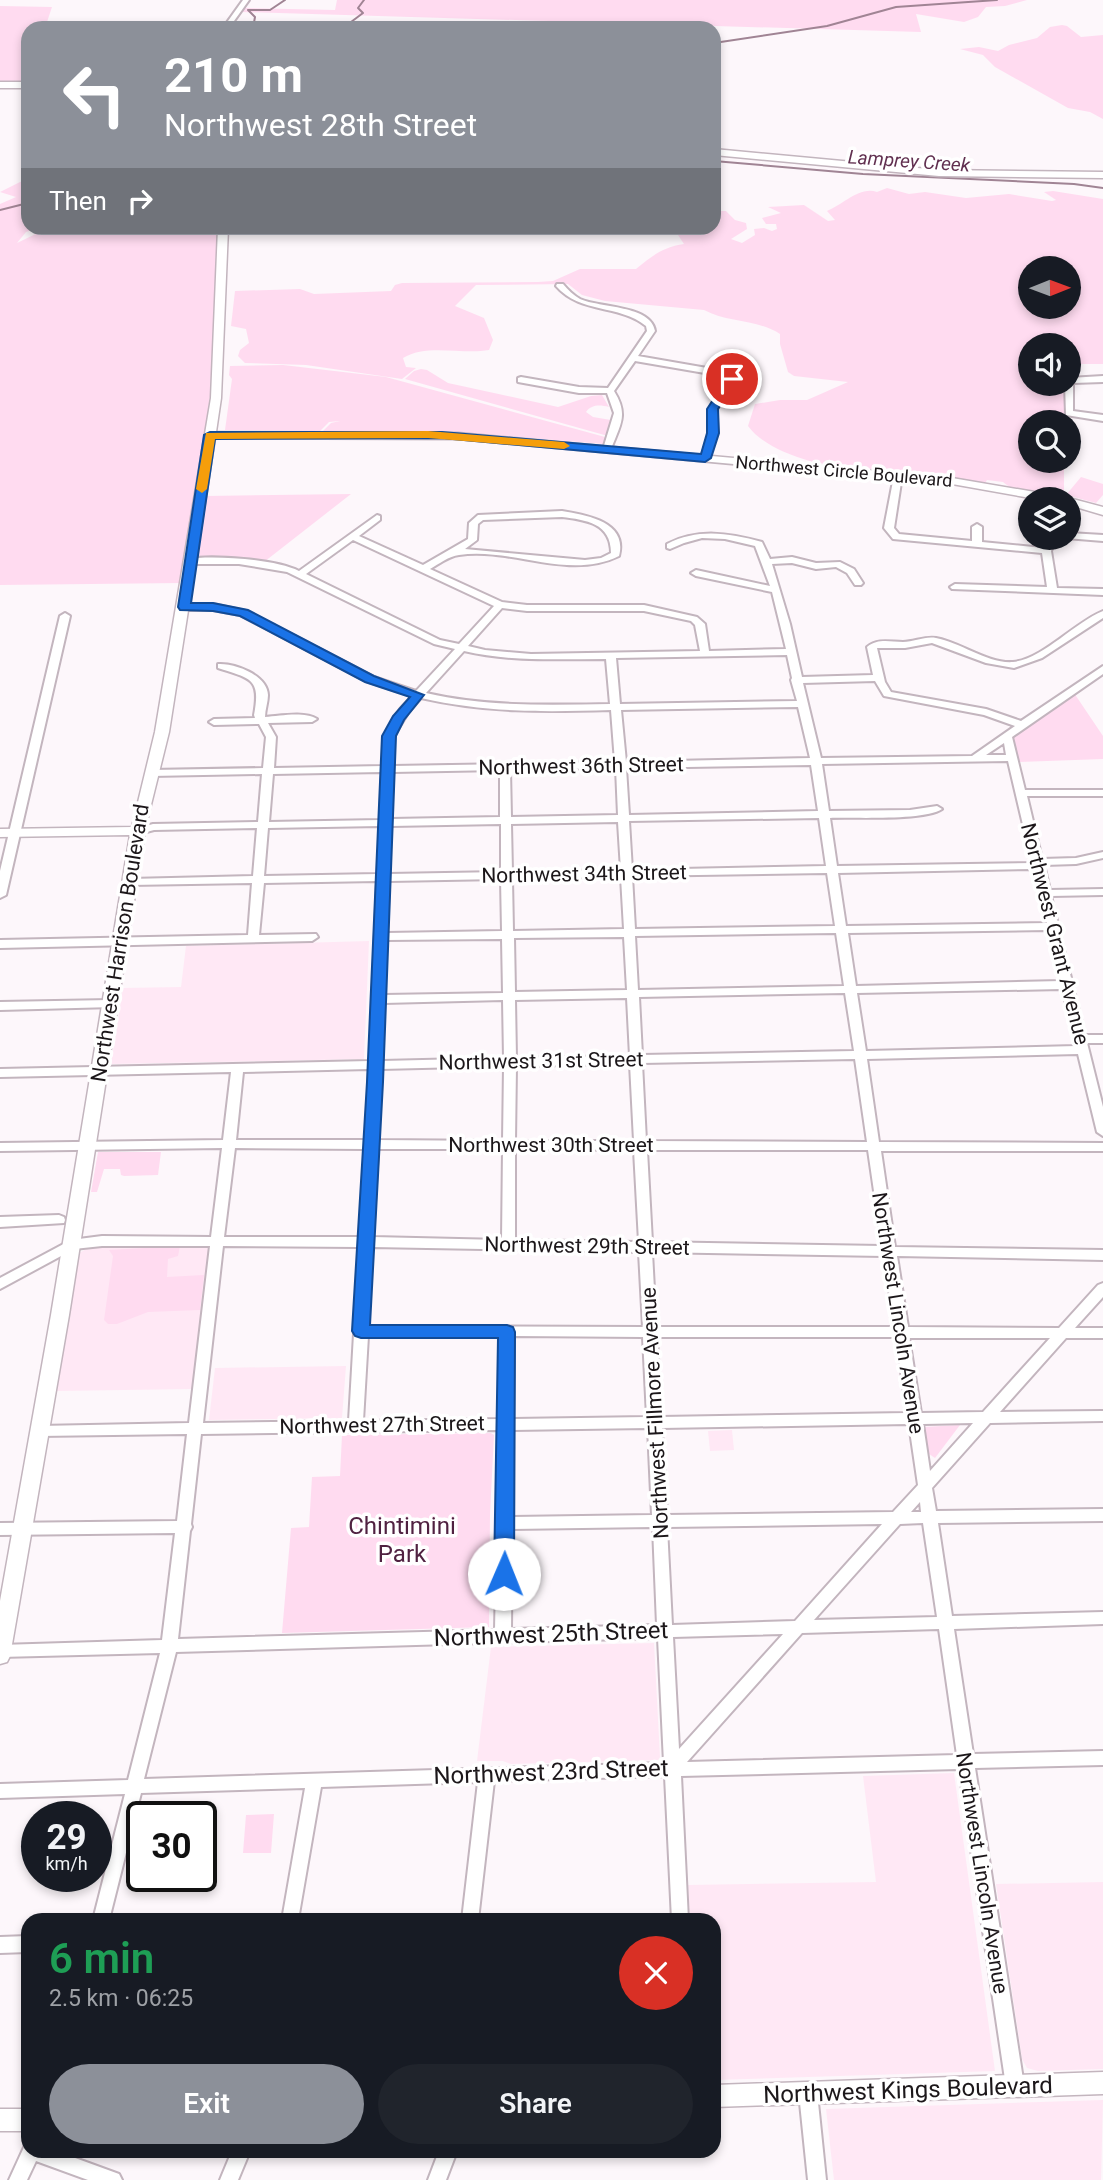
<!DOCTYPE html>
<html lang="en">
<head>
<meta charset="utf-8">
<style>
  body { margin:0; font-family:Roboto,sans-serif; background:#20242c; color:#f1f3f6; height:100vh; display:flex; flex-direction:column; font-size:26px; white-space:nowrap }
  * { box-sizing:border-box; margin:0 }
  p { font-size:23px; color:#9ea1a6 }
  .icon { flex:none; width:38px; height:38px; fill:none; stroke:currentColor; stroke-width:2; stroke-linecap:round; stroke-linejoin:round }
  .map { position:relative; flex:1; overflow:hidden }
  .details { position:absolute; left:21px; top:1913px; width:700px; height:245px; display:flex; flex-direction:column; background:#171b24; border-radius:21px; box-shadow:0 4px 10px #0003 }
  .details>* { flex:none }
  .top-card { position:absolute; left:21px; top:21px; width:700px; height:214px; border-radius:21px; box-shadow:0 4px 10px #0003; background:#8c9099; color:#fff; overflow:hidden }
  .needle { width:46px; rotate:89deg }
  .controls { position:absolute; left:1018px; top:256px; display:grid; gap:14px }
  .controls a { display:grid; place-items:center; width:63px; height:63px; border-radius:50%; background:#171b24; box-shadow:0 4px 10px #0003; font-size:35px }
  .speed { position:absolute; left:21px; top:1801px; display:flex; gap:14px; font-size:35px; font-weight:700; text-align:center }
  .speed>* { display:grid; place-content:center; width:91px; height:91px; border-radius:50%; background:#171b24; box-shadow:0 4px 10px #0003; line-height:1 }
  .speed small { font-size:18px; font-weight:400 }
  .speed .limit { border:4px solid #111; border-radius:10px; background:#fff; color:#111 }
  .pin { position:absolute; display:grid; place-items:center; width:60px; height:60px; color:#fff; margin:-30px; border:4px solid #fff; border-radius:50%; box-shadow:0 2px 7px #0007 }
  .me { position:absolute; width:77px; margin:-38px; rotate:1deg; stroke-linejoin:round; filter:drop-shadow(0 0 5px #0008) }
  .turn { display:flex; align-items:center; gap:24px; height:147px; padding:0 28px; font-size:32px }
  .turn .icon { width:91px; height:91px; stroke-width:2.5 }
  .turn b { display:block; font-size:49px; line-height:60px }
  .then { display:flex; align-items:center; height:66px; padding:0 28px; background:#0003; gap:14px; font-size:26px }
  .round { display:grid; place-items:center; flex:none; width:74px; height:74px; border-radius:37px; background:#20242c }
  .headline { display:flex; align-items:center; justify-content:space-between; height:119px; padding:0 28px }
  h1 { font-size:42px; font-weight:600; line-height:52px; color:#1e9e55 }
  .primary-button { display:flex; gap:14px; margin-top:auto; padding:14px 28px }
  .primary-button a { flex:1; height:80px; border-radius:42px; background:#8c9099; color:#fff; font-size:28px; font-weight:600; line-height:80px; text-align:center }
  .primary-button a+a { background:#20242c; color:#f1f3f6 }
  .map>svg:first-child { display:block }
</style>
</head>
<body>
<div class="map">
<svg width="1103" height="2180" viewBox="0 0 1103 2180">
  <rect width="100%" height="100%" fill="#fdf7fb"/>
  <path fill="#ffe8f5" d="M369 941 364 1059 111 1064 123 988 181 987 186 946Z
    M210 1247 193 1389 56 1391 79 1253 88 1248Z
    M346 1366 342 1418 209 1420 215 1368Z
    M732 1430 734 1450 710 1451 708 1431Z
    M654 1643 660 1757 658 1760 511 1764 503 1761H477L491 1647Z
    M954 1773 995 2071 714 2080V1920H690L688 1885 876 1882 863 1776Z
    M1103 1882V2069L1038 2071 1027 2068 1022 2059 996 1884Z
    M1103 2100 1101 2180H834L826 2109Z"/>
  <path fill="#ffdbf0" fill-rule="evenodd" d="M337 0H1027L1005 6 986 7 978 17 964 22 916 14 921 32 242 12 245 8 335 10Z
    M0 6 52 7 45 28H28V73L24 82 0 83Z
    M1062 25 1067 26 1081 37 1103 35V119L1090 112 1068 108 995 67 983 55 960 49 979 47 998 51 1009 45 1037 38 1050 27Z
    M28 178V228H38L26 232 17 243 48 228H217L211 390 182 583 0 585V204L16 197 0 192Z
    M887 188 909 194 925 192 966 198 1009 194 1052 201 1056 200 1044 192 1053 191 1103 199V364H1069V345H1031V383H1065V422H1031V460H1064V499L1012 489 1003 482 987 480 984 485C926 479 784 475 748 426L755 404 780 400H807L848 382 794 376 788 372 780 344V334C757 319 728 323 704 310L605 301 582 295 568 284 476 285 455 306 484 318 493 340 489 350C462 355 427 343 403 358L406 367 416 368 402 379 306 365 245 363 238 356 240 350 249 343 246 329 231 326 235 291 300 289 314 294 391 291 395 285 402 283 538 282 553 281 580 269H636C652 256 663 247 684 244L678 235H655V228H714L717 222 714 211H726L735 220 746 223 747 229 731 239 742 243 755 235 754 229 764 228 772 231 777 229 776 224H766L762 218 781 213 768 207 804 205 828 221 835 220 827 211C843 205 859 186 877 192ZM1031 268H1069V306H1031Z
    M283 365 386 377 605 437 603 444 444 431H323L331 423 340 421 329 422 320 431 225 430 232 379 229 375 230 366Z
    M421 369 427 370 448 383 558 407 591 396 602 395 609 407C600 405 592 404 586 412L593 417 611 420 608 436 405 379 414 371Z
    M1081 477 1103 484V495L1096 503 1066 495Z
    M351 494 264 562 196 558 206 496Z
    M1074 693 1103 736V759L1019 762 1012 739Z
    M98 1152H161L158 1175 124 1176 121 1175 120 1169H104L97 1192H91Z
    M180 1246 178 1256 168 1259 167 1277 204 1275 200 1310 148 1312 117 1324H108L104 1320 113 1256 109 1250Z
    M960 1425 935 1458 929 1454 923 1427Z
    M491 1433 494 1435 490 1514 489 1627 282 1633 291 1528 309 1527 312 1477 340 1476 342 1435Z
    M274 1814 271 1853H243L246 1815Z"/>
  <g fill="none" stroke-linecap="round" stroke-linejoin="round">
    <path stroke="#a08494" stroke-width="2" d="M253 28 255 17 248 10H270L285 0
      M343 28 363 13 358 8 364 0
      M714 43 827 26 896 7 997 0
      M714 161 863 174 1074 184 1103 188
      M0 210 28 203"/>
    <g stroke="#c3b5be" stroke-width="4">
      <path id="minor" d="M243 0H249L229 28H223Z
        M557 284H563C568 290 573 295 580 299 600 308 651 305 655 331L638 356 730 372 741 359H747L748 361 736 375V379L717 409V433L708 460 701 458 709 433V409L728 377 635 361 614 391C629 415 620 425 611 449L607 452 603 449 614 413 607 393H579L518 382V378L521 377 579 387 608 388 647 331 646 326C619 304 580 314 556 286Z
        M1103 376V382L1073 383V411L1103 415V421L1066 415 1065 383H1069V378Z
        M898 473 902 476 894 528 899 534 972 541V527L977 524 982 527V542L1043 548C1048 537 1053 537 1064 537L1054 544 1051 551 1057 588 1103 589V595L952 589 950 587 955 584 1047 587 1042 553 893 539 884 528 894 476Z
        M562 511C587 515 628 522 619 556 568 581 512 547 459 555 449 556 439 564 430 569L502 602 527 605H644L697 617 705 624 709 651 786 649 772 592 696 576 691 573 696 570 770 586 755 546 725 539 702 538 684 543 670 549 667 548V544C698 528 729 533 762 542L770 559 792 557 816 563 840 562 854 569 863 583 861 585H855L847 573 836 567 816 569 792 563 772 564 790 624 802 677 873 675 867 647C878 638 890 642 903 642 914 642 925 636 936 638 960 642 988 664 1013 662 1043 659 1075 622 1103 611V618L1042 658 1014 668 986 663 932 643 905 648H877L885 682 891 692 986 709 1021 721 1103 666V674L1012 737 1025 790H1103V796H1027L1042 859 1076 858 1103 852V858L1076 864 1044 865 1050 890 1103 889V895L1051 896 1085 1035H1103V1043H1087L1103 1107V1136L1097 1132 1078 1054 867 1059 879 1142 1103 1143V1151H881L895 1247 1103 1250V1260L897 1256 908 1327 1059 1328 1098 1285 1103 1283V1297L1075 1328H1103V1338H1066L1000 1412 1103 1411V1421L990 1423 932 1488 936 1511 1103 1509V1521L938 1523 952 1616 1103 1612V1624L954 1629 973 1754 1103 1751V1765L975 1768 1024 2086 1021 2092 1015 2095 1009 2092 1006 2086 959 1769 681 1776 688 1920H672L665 1776 494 1781 478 1920H462L478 1782 321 1787 298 1920H282L305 1788 141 1793 109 1920H93L125 1794 0 1798V1784L128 1780 160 1653 0 1657V1645L162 1640 175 1533 0 1535V1523L177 1521 187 1434 39 1436 34 1435 32 1431 34 1427 39 1426 189 1423 210 1246H102L74 1249 0 1289V1278L71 1240 102 1236 211 1237 222 1148 0 1151V1143L223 1140 231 1072 0 1077V1069L370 1061 377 881 264 883 259 935 316 934 318 937 312 941 0 948V940L248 935 252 883 130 885 124 882 130 879 253 876 257 828 154 830 139 834 134 831 135 829 153 824 258 822 262 774 151 776 146 773 151 770 263 768 266 737 259 724 214 725 209 722 214 719 255 718 254 715C261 678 251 679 218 668V664C235 663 267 675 268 695 268 702 265 710 265 717 280 716 304 711 317 719L312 722 268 723 276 737 274 768 383 766 384 736 400 709 412 696 366 681 240 615 213 610H184L181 609V605L213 604 246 611 374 677 416 691 455 649 434 644 287 572 239 564H190L187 563V559C213 555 275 559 299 571L377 515 380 516V520L359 536 423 565 468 539 469 523 478 515ZM562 517C586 520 611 523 611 553L601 558 585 560 465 549 477 540 478 524 483 520ZM353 540 494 606 459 644 440 640 306 574ZM502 608 527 611H644L691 621 695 625 700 651 531 654 485 650 468 646ZM464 651C511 662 558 659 606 659L610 704C548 705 487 707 426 693ZM787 655 792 678 791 680 797 701 620 704 616 658ZM875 681 884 696 984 715 1015 726 972 756 821 758 803 683ZM421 698C487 713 544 712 611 710L615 762 393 766 394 736 408 713ZM798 707 810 758 626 762 621 710ZM1004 743 1006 755H986ZM1008 761 1032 863 837 866 830 818C855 817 924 821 942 809L937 806 910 810 829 811 822 764ZM811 765 818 811 629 815 626 768ZM616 768 618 815 511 817 510 770ZM500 770V817L391 819 393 772ZM382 772 380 820 269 822 273 774ZM819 818 826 866 632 870 629 821ZM618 822 621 870 512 872 511 824ZM501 824V872L389 874 391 826ZM380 826 378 874 264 876 268 828ZM1034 869 1047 923 846 926 838 873ZM827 873 835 926 635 929 632 876ZM621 877 624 929 513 931 512 879ZM501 879 502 931 387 933 389 881ZM1048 930 1061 981 856 986 848 933ZM836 933 844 986 638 990 635 936ZM624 937 627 990 515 992 514 938ZM502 939 503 993 384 995 386 940ZM1062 989 1076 1046 866 1051 857 993ZM845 993 854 1051 642 1055 639 997ZM627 998 630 1056 516 1058 515 1000ZM503 1000 504 1058 382 1061 384 1003ZM855 1059 867 1142 646 1141 642 1063ZM630 1064 634 1141H515L516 1066ZM504 1066 503 1141 378 1140 381 1069ZM369 1069 366 1140H236L243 1072ZM235 1148 365 1149 360 1237H224ZM378 1149H503L502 1240 373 1237ZM515 1149 634 1150 639 1242 515 1240ZM647 1150H868L882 1246 652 1242ZM223 1246 359 1247 349 1421 203 1423ZM372 1247 639 1252 643 1327 368 1326ZM652 1252 884 1256 894 1327H656ZM368 1336H500L499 1419 363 1421ZM514 1336 643 1337 647 1417 513 1419ZM657 1337H896L907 1413 661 1417ZM909 1338H1050L983 1412 921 1413ZM973 1423 930 1471 923 1424ZM909 1424 918 1485 893 1512 667 1515 662 1428ZM648 1428 652 1515 512 1517 513 1430ZM499 1430 495 1630 178 1639 190 1531 192 1527 191 1524 201 1434ZM920 1502 921 1512H911ZM923 1523 937 1617 814 1620 900 1524ZM882 1524 795 1621 672 1625 667 1527ZM653 1527 657 1625 511 1629 512 1529ZM939 1629 957 1755 687 1762 802 1633ZM783 1634 679 1749 673 1637ZM658 1638 664 1763 144 1779 176 1652Z
        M1069 533 1103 535V541L1066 538 1069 537Z
        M65 613 70 616 6 895 0 898V871L60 616Z
        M110 1000 114 1001 116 1004 114 1007 0 1010V1002Z
        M59 1215 64 1217 65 1220 64 1223 0 1227V1217Z
        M28 1936V1952L0 1953V1937Z
        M808 2084 814 2087 817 2093 826 2180H808L799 2093 802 2087Z
        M28 2143V2151H56L119 2174 122 2180H88L36 2161 27 2180H9L25 2145Z
        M232 2151H250L238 2180H220Z
        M439 2151H457L446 2180H428Z"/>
    </g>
    <g stroke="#c3b5be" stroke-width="3">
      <path id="major" d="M0 82H28V88H0Z
        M714 149 939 170 1103 172V178L939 176 714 155Z
        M218 228H228L221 398 216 432 458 433 952 478 1058 496 1064 499H1036L952 484 458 439 215 438 169 732 146 825 69 1315 10 1656 7 1662 0 1664V1601L51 1315 130 835 0 837V829L132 827 155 732 211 398Z
        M1069 498 1103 507V515L1069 505V499H1065Z
        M1103 2072V2094L714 2107V2085Z
        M0 2109H28V2131H0Z"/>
    </g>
    <use href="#minor" fill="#fff" fill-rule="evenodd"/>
    <use href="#major" fill="#fff" fill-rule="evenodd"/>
  </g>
  <path fill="#1a73e8" stroke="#114b97" stroke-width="2" d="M732 376 737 379 718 409 719 433 711 458 705 462 442 438 215 439 191 603H213L248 610 374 676 424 695 404 720 396 736 383 1082 370 1325H507L513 1327 515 1332 514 1574 511 1580 504 1582 497 1580 494 1574 498 1338H361L355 1336 352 1331 367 1082 382 736 393 716 410 697 365 682 240 616 213 611 180 610 178 607 204 435 210 432H442L701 454 707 433V409L728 377Z"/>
  <path fill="#f59e0b" d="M428 431 564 442 570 446 564 449 428 438 215 439 207 489 202 493 196 489 206 433Z"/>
  <g text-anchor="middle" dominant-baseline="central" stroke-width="7" stroke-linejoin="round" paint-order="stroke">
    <g font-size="18" fill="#1c171a" stroke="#fff">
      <text transform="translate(844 471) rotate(5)">Northwest Circle Boulevard</text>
    </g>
    <g font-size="19" font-style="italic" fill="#613050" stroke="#fff">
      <text transform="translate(909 161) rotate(4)">Lamprey Creek</text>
    </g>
    <g font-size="21" fill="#1c171a" stroke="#fff">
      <text transform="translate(581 766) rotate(-1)">Northwest 36th Street</text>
      <text transform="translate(584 874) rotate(-1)">Northwest 34th Street</text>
      <text transform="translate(1055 934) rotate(76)">Northwest Grant Avenue</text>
      <text transform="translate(120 943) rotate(-81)">Northwest Harrison Boulevard</text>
      <text transform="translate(541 1061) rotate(-1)">Northwest 31st Street</text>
      <text x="551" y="1145">Northwest 30th Street</text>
      <text transform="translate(587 1246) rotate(1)">Northwest 29th Street</text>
      <text transform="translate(898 1313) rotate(81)">Northwest Lincoln Avenue</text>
      <text transform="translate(655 1413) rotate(-93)">Northwest Fillmore Avenue</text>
      <text transform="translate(382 1425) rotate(-1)">Northwest 27th Street</text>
      <text transform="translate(982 1873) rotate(81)">Northwest Lincoln Avenue</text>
    </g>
    <g font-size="24" fill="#502141" stroke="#fff">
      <text x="402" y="1526">Chintimini<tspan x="402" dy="28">Park</tspan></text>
    </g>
    <g font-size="24" fill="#1c171a" stroke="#fff">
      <text transform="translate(551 1634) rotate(-2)">Northwest 25th Street</text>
      <text transform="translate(551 1772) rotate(-2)">Northwest 23rd Street</text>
      <text transform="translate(908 2090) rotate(-2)">Northwest Kings Boulevard</text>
    </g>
  </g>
</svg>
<div class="controls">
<a><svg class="needle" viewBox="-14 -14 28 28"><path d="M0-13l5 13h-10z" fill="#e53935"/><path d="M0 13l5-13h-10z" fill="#9ea1a6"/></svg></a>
<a><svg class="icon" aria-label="sound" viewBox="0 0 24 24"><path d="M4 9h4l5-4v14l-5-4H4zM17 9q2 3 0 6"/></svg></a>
<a><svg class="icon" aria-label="search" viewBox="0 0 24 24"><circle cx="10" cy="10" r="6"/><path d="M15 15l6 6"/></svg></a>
<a><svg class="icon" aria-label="layers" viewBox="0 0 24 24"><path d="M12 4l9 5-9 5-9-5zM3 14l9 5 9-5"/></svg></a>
</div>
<div class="speed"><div>29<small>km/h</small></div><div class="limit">30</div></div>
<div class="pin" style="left:732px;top:379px;background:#d93025"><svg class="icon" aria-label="arrive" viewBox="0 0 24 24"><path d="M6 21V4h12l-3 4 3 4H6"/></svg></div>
<svg class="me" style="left:504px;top:1574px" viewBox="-20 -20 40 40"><circle r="19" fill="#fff"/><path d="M0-13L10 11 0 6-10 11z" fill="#1a73e8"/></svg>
<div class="top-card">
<div class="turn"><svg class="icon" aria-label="left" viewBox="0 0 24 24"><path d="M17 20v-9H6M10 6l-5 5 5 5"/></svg><div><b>210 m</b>Northwest 28th Street</div></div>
<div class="then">Then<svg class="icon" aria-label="right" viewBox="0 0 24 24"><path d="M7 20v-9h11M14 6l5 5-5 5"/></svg></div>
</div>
<section class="details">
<div class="headline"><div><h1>6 min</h1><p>2.5 km · 06:25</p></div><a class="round" style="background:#d93025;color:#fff"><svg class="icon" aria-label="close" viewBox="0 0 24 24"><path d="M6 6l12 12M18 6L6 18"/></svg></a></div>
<div class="primary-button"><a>Exit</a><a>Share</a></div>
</section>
</div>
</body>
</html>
